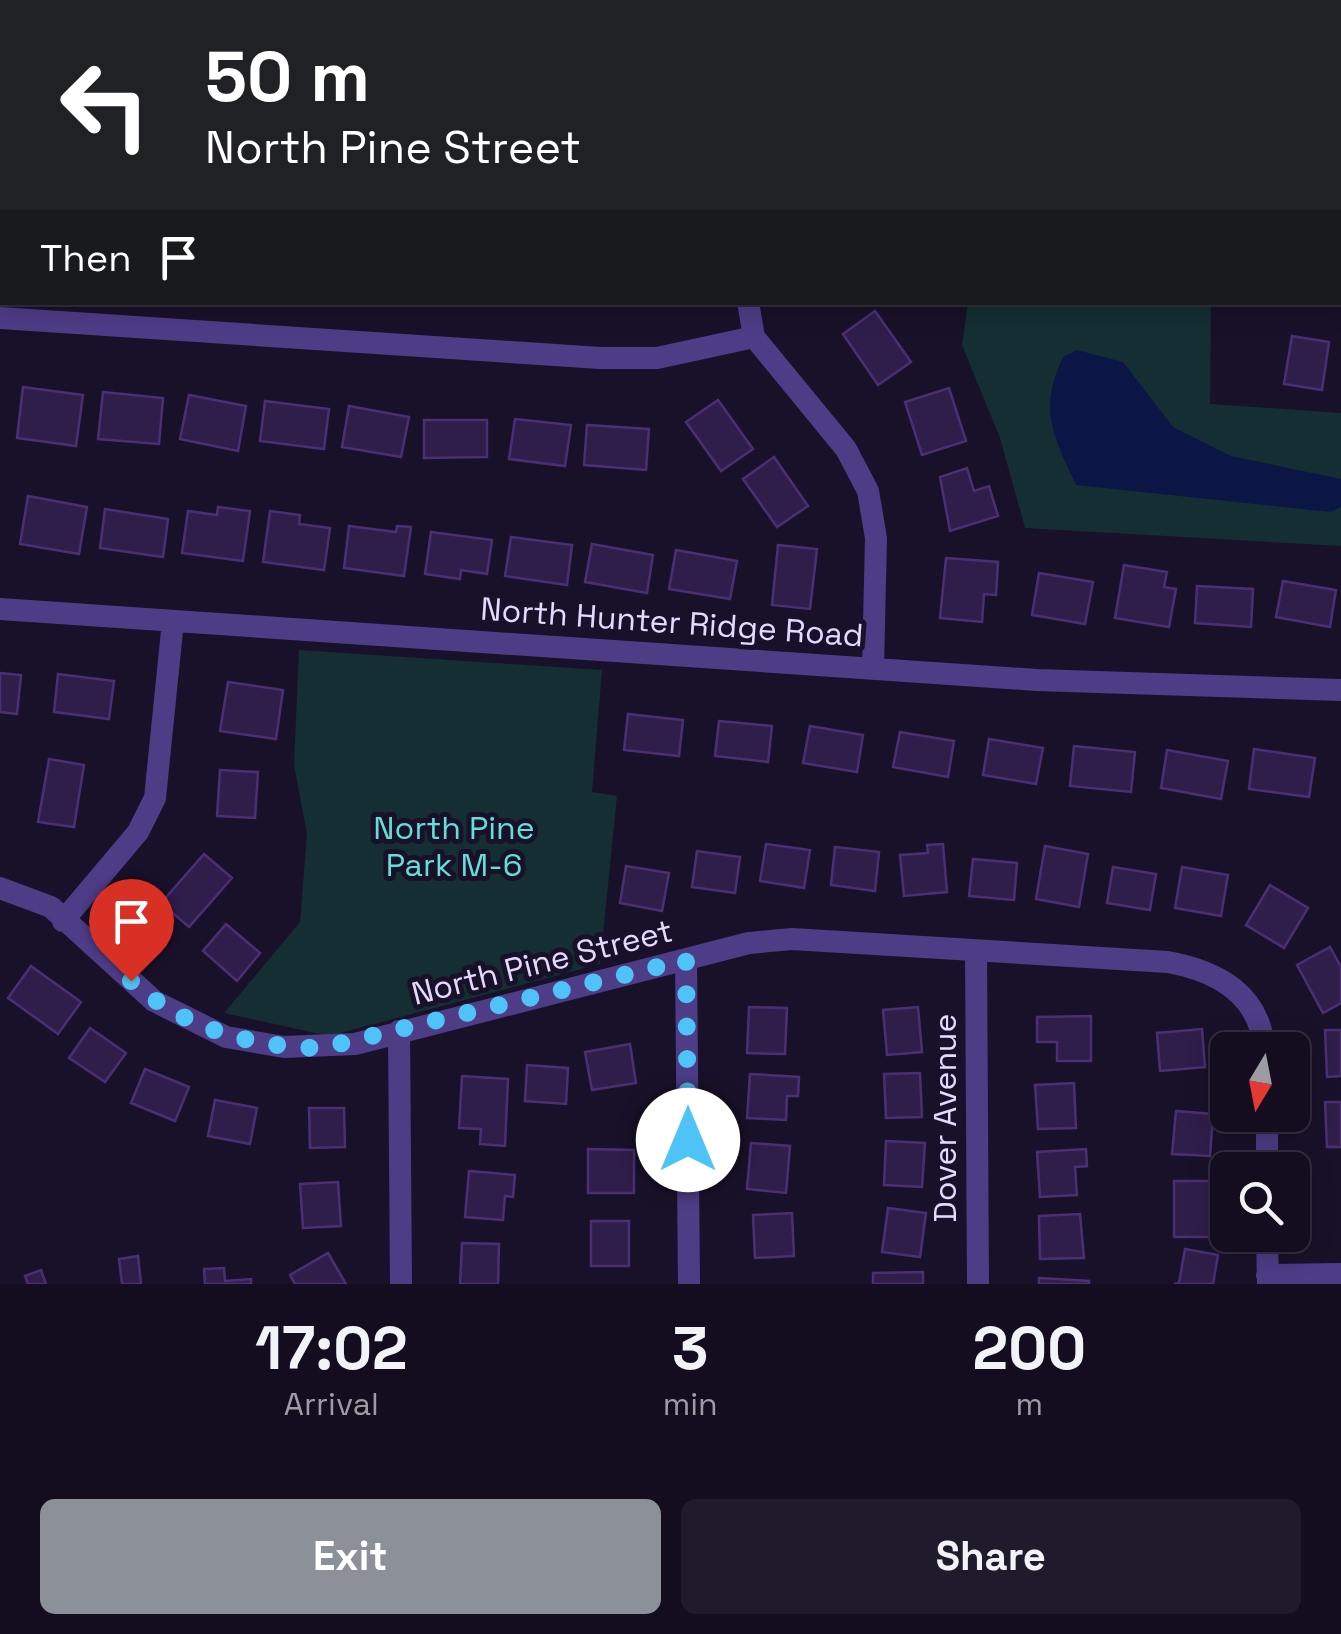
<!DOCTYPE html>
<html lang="en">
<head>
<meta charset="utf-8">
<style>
  body { margin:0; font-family:"Space Grotesk",sans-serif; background:#201b2c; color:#f1f3f6; height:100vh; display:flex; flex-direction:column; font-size:38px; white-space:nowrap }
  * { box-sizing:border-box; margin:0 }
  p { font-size:32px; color:#9d9ca4 }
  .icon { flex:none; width:55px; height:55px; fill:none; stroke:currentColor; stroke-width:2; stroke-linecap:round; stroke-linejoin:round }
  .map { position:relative; height:1284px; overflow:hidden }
  .panel { display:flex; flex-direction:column; background:#130d1f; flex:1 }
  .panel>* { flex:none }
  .hud { position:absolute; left:0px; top:0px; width:1342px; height:305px; box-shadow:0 5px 25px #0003,0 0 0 2px #322d3d; background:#202124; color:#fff; overflow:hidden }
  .needle { width:65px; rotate:190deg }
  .buttons { position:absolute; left:1210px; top:1032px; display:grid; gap:20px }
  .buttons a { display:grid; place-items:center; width:100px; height:100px; border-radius:15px; background:#130d1f; box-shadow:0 5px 25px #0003,0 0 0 2px #322d3d; font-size:50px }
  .pin { position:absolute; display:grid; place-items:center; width:85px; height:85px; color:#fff; margin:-102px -42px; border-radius:50% 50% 50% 0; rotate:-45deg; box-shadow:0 0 10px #0007 }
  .pin .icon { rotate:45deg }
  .me { position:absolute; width:110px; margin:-55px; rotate:0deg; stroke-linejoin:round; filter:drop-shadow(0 0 8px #0008) }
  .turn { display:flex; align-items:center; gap:35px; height:210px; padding:0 40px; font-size:45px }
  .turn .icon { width:130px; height:130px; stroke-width:2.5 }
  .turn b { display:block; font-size:70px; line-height:85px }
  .then { display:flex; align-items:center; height:95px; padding:0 40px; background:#0003; gap:20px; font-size:38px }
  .eta { display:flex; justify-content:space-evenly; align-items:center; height:170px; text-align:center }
  .eta b { font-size:60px; font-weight:600; line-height:70px }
  .button { display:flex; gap:20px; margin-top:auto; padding:20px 40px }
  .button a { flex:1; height:115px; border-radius:15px; background:#8c9099; color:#fff; font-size:40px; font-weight:600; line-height:115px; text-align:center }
  .button a+a { background:#201b2c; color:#f1f3f6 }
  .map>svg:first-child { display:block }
</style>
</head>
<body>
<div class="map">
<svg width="1341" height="1284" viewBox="0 0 1341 1284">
  <rect width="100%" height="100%" fill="#191129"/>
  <path fill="#142e33" d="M968 303H1211L1210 404 1341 413V546L1025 528 1000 438 962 345Z
    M299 650 602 670 592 792 617 796 600 964 329 1036 224 1013 300 922 307 834 294 765Z"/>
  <path fill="#0b1647" d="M1077 350 1123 362 1173 427 1231 456 1341 479V507L1330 512 1076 485C1053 435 1038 410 1063 357Z"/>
  <path fill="#2f1d4a" stroke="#4b2f75" stroke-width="2.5" d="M875 311 911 362 878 385 843 334Z
    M1292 336 1329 342 1322 390 1284 384Z
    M23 387 83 395 76 446 17 438Z
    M949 388 966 441 922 455 905 402Z
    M103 392 163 398 159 444 98 439Z
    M189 395 246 406 238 451 180 439Z
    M718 400 753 449 721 471 686 422Z
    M265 401 329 409 324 449 260 441Z
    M349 406 409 417 401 457 342 447Z
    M515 419 571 425 565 466 509 459Z
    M424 420H487V457L424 458Z
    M587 425 649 429 646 470 584 465Z
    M774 457 808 506 777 527 743 479Z
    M967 468 974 491 989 486 998 516 950 531 940 477Z
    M28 496 87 507 79 554 20 544Z
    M218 507 250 511 243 561 182 553 188 511 217 515Z
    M105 509 168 519 163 557 100 548Z
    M270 511 300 515 299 524 330 528 324 570 263 562Z
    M349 526 396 532 397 526 411 527 404 576 344 568Z
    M431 532 492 540 487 574 461 570 460 579 425 574Z
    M511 537 572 545 567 585 505 576Z
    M592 544 653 555 647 593 585 582Z
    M778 545 817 549 810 609 772 605Z
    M676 550 737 561 730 599 669 589Z
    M946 558 998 562 996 595 984 594 982 622 940 618Z
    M1124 565 1167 572 1164 587 1176 589 1169 627 1115 618Z
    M1039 573 1093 582 1085 624 1032 615Z
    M1283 581 1336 590 1330 627 1276 617Z
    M1197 586 1253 589 1251 627 1195 623Z
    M0 673 21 675 17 714 0 712Z
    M58 674 114 681 109 719 54 712Z
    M228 682 283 690 276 739 220 731Z
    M628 714 683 720 679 756 624 750Z
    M719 721 772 726 768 762 715 756Z
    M810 726 863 735 857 772 803 763Z
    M900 732 954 741 948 777 893 767Z
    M989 739 1043 748 1036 784 983 775Z
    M1074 746 1135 752 1131 792 1070 786Z
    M1254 749 1315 758 1309 797 1249 789Z
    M1167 750 1228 761 1221 799 1161 788Z
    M49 759 84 765 74 827 38 822Z
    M220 770 258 772 255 818 217 816Z
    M766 844 810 850 804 888 760 881Z
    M943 844 947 892 904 896 900 855 928 853 927 845Z
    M1045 846 1088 854 1079 907 1036 899Z
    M835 847 879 852 875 891 831 885Z
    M697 851 740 857 735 893 692 887Z
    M204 854 232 878 189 927 161 903Z
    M973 859 1017 863 1014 900 969 896Z
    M626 866 669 873 662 911 620 903Z
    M1113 867 1156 874 1150 910 1107 903Z
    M1182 867 1228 875 1221 916 1175 908Z
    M1270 885 1308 908 1284 948 1246 925Z
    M226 924 260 953 237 981 203 951Z
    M1330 947 1341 967V1003L1323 1013 1297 965Z
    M31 966 81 1002 58 1034 8 998Z
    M749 1007 787 1008 785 1054 747 1053Z
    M918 1007 922 1052 887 1055 883 1010Z
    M1091 1016V1061H1057V1042H1037V1017Z
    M90 1028 126 1053 105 1082 69 1058Z
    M1202 1029 1205 1067 1160 1071 1157 1033Z
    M1325 1030H1341V1076L1327 1077Z
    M630 1044 636 1083 592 1090 585 1052Z
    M527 1065 568 1068 566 1104 525 1101Z
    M145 1069 189 1087 175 1121 131 1103Z
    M920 1073 922 1117 886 1118 884 1074Z
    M750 1074 799 1077 798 1096H787L786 1120 747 1118Z
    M462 1076 508 1079 505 1146 480 1144 481 1129 459 1128Z
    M1074 1083 1076 1128 1038 1129 1035 1085Z
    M215 1100 257 1108 250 1144 208 1136Z
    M1325 1102H1341V1147H1327Z
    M309 1108H344L345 1147 310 1148Z
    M1176 1111 1213 1114 1210 1156 1172 1154Z
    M886 1141 925 1143 922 1187 884 1185Z
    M751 1143 790 1146 786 1193 747 1189Z
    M588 1149 634 1150V1193H588Z
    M1086 1149 1087 1166 1075 1167 1077 1195 1040 1197 1037 1152Z
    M469 1171 515 1175 513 1197 505 1196 503 1220 465 1217Z
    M1174 1181H1210V1237H1174Z
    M338 1182 341 1226 303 1228 300 1184Z
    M888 1208 926 1213 920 1257 882 1252Z
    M792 1213 794 1256 755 1258 753 1215Z
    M1080 1214 1084 1258 1040 1259 1039 1216Z
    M591 1221H629V1266H591Z
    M462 1243 499 1244 498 1284H460Z
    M1185 1249 1218 1255 1213 1284H1174L1179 1283Z
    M328 1253 346 1284H295L290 1275Z
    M138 1256 141 1284H122L119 1259Z
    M224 1268 225 1281 251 1279V1284H205L204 1269Z
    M41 1270 46 1284H28L25 1276Z
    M923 1272V1284H873V1273Z
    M1039 1278 1089 1281V1284H1039Z"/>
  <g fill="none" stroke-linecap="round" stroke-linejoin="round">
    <path stroke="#4e3c87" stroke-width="22" d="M881 2V0
      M0 35H2
      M1340 137H1341
      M748 302 754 337 846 449 868 491 876 538 873 668
      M0 318 600 358H657L754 337
      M0 609 1037 680 1341 690
      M0 888 51 907 154 1001 226 1037 284 1047 355 1044 749 943 792 939 1168 962C1217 971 1261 994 1264 1050
      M63 921 138 832 155 798 173 621
      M976 951 978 1284
      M686 960 689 1284
      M399 1031 401 1284
      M1267 1115V1170
      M1267 1235 1268 1284
      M1267 1275 1341 1274"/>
  </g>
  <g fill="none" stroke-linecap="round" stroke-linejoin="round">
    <path stroke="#4fc3f7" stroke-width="18" stroke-dasharray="0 32.4" d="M131 981C185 1029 251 1047 322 1048L686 960 688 1140"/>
  </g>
  <g text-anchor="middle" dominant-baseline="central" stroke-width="10" stroke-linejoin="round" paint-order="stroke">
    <g font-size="32" fill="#e5d9ff" stroke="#191129">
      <text transform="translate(672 622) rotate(4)">North Hunter Ridge Road</text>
      <text transform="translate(542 962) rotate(-14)">North Pine Street</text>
      <text transform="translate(945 1118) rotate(-90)">Dover Avenue</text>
    </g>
    <g font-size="32" fill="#64dfd8" stroke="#191129">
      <text x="454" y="828">North Pine<tspan x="454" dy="37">Park M-6</tspan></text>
    </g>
  </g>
</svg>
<div class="buttons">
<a><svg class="needle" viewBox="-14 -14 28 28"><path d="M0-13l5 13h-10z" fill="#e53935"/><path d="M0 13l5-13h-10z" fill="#9d9ca4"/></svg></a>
<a><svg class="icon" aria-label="search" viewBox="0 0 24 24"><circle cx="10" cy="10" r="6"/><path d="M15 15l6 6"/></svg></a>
</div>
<div class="pin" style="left:131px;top:981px;background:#d93025"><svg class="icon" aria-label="arrive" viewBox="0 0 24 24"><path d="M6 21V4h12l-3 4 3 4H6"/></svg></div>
<svg class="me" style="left:688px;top:1140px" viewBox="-20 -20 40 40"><circle r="19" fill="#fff"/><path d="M0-13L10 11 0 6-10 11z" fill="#4fc3f7"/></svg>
<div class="hud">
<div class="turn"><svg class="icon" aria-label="left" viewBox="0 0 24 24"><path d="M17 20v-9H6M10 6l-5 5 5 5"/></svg><div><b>50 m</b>North Pine Street</div></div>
<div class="then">Then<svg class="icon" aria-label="arrive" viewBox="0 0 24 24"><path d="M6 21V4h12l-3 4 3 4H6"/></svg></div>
</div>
</div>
<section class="panel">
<div class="eta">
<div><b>17:02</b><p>Arrival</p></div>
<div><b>3</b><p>min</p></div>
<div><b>200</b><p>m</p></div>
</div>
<div class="button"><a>Exit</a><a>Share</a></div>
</section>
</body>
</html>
